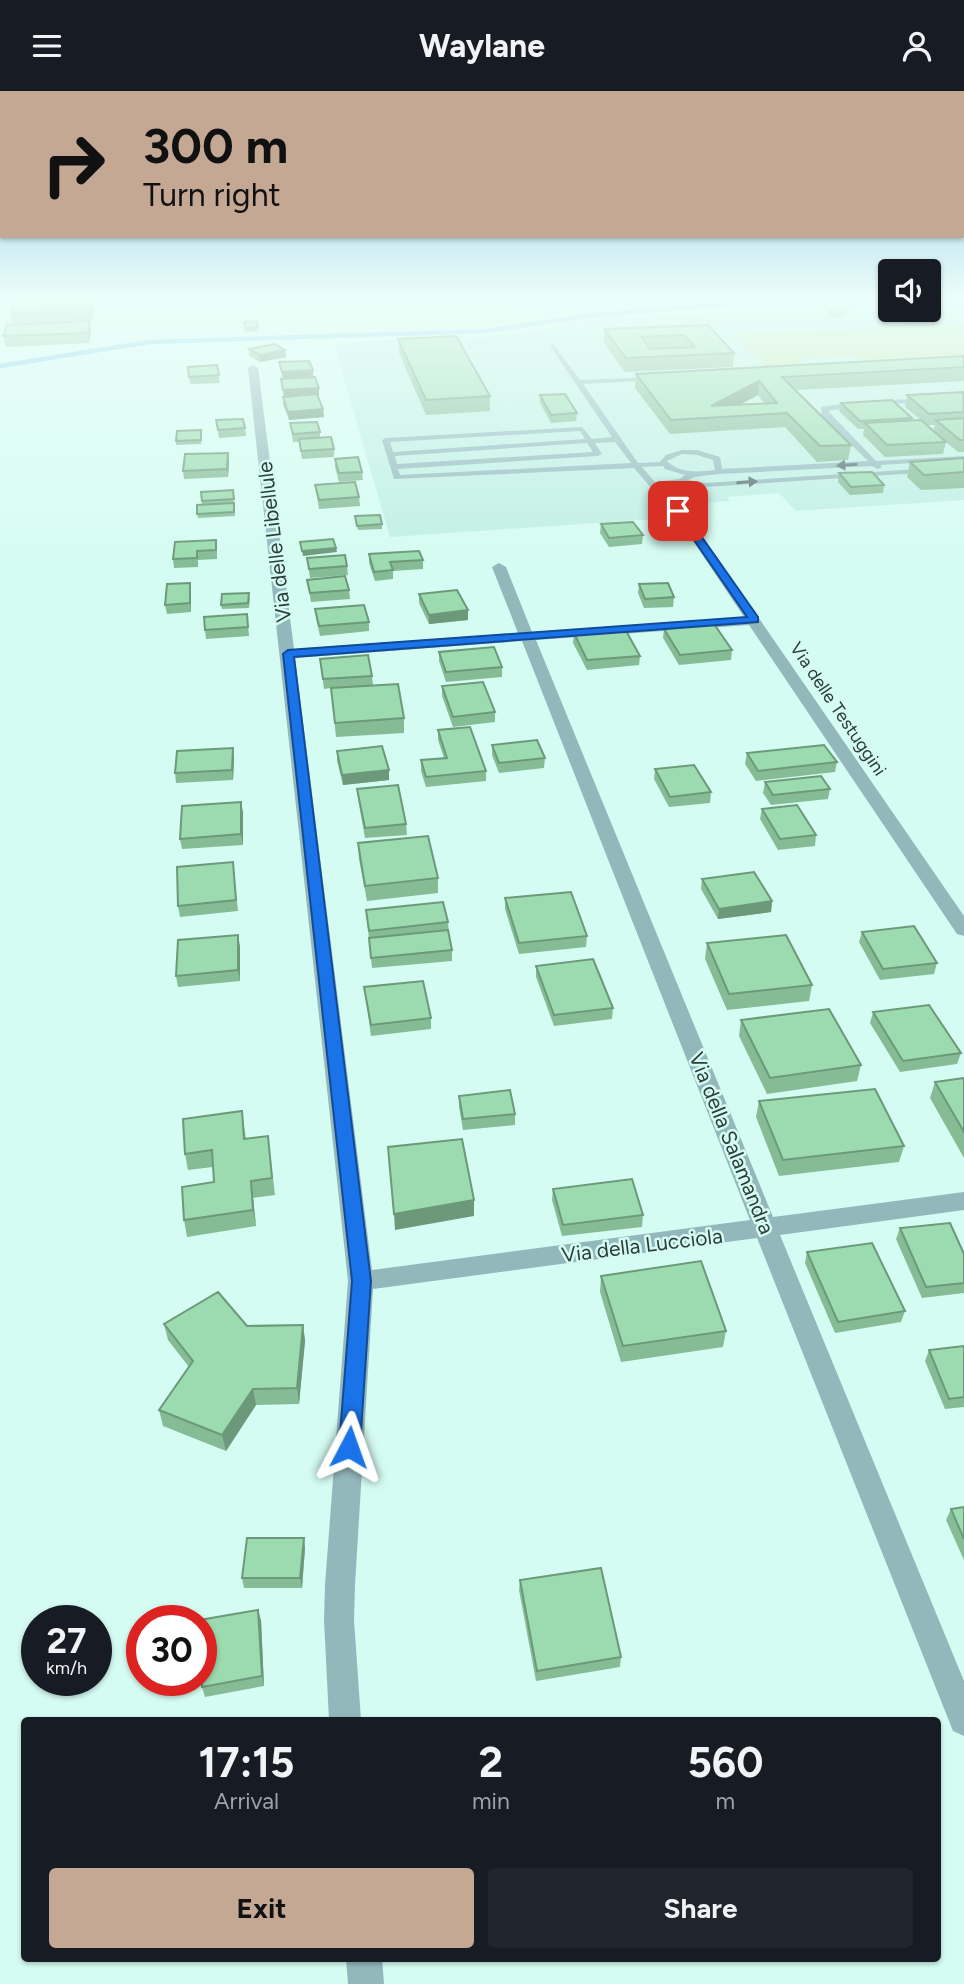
<!DOCTYPE html>
<html lang="en">
<head>
<meta charset="utf-8">
<style>
  body { margin:0; font-family:Figtree,sans-serif; background:#20242c; color:#f1f3f6; height:100vh; display:flex; flex-direction:column; font-size:26px; white-space:nowrap }
  * { box-sizing:border-box; margin:0 }
  p { font-size:23px; color:#9ea1a6 }
  .icon { flex:none; width:38px; height:38px; fill:none; stroke:currentColor; stroke-width:2; stroke-linecap:round; stroke-linejoin:round }
  .map { position:relative; flex:1; overflow:hidden }
  .side { position:absolute; left:21px; top:1626px; width:920px; height:245px; display:flex; flex-direction:column; background:#171b24; border-radius:7px; box-shadow:0 2px 5px #0004 }
  .side>* { flex:none }
  .guide { position:absolute; left:0px; top:0px; width:964px; height:147px; box-shadow:0 2px 5px #0004; background:#c5a894; color:#111; overflow:hidden }
  .fabs { position:absolute; left:878px; top:168px; display:grid; gap:14px }
  .fabs a { display:grid; place-items:center; width:63px; height:63px; border-radius:7px; background:#171b24; box-shadow:0 2px 5px #0004; font-size:35px }
  .speed { position:absolute; left:21px; top:1514px; display:flex; gap:14px; font-size:35px; font-weight:700; text-align:center }
  .speed>* { display:grid; place-content:center; width:91px; height:91px; border-radius:50%; background:#171b24; box-shadow:0 2px 5px #0004; line-height:1 }
  .speed small { font-size:18px; font-weight:400 }
  .speed .limit { border:10px solid #d22; background:#fff; color:#111 }
  .pin { position:absolute; display:grid; place-items:center; width:60px; height:60px; color:#fff; margin:-30px; border-radius:14px; box-shadow:0 4px 10px #0006 }
  .me { position:absolute; width:77px; margin:-38px; rotate:4deg; stroke-linejoin:round; filter:drop-shadow(0 0 5px #0008) }
  .turn { display:flex; align-items:center; gap:24px; height:147px; padding:0 28px; font-size:32px }
  .turn .icon { width:91px; height:91px; stroke-width:2.5 }
  .turn b { display:block; font-size:49px; line-height:60px }
  .eta { display:flex; justify-content:space-evenly; align-items:center; height:119px; text-align:center }
  .eta b { font-size:42px; font-weight:700; line-height:49px }
  .button { display:flex; gap:14px; margin-top:auto; padding:14px 28px }
  .button a { flex:1; height:80px; border-radius:7px; background:#c5a894; color:#111; font-size:28px; font-weight:700; line-height:80px; text-align:center }
  .button a+a { background:#20242c; color:#f1f3f6 }
  header { display:flex; justify-content:space-between; align-items:center; height:91px; padding:0 28px; background:#171b24; font-size:32px; font-weight:700 }
  .map>svg:first-child { display:block }
</style>
</head>
<body>
<header><svg class="icon" aria-label="menu" viewBox="0 0 24 24"><path d="M4 6h16M4 12h16M4 18h16"/></svg>Waylane<svg class="icon" aria-label="person" viewBox="0 0 24 24"><circle cx="12" cy="8" r="4"/><path d="M4 21q1-7 8-7t8 7"/></svg></header>
<div class="map">
<svg width="964" height="1893" viewBox="0 0 964 1893">
  <rect width="100%" height="100%" fill="#d5fcf2"/>
  <path fill="#c0efe4" d="M964 208V409L796 420 779 402 727 406 730 410 660 415 668 427 390 446 334 253 456 244 466 247 532 241 580 231 848 213 869 217 891 215V219H929V212Z"/>
  <path fill="#cbe6ae" d="M964 233V266L864 271 855 265 800 268 803 274 765 276 735 244Z"/>
  <g fill="none" stroke-linecap="round" stroke-linejoin="round">
    <path stroke="#7ec8eb" stroke-width="4.5" d="M820 206 891 210
      M929 207 935 206
      M0 275 149 251 485 240 595 224 814 206"/>
    <path fill="#93b8bc" fill-rule="evenodd" d="M553 253 580 289 657 286 655 289 583 293 638 372 660 371 666 364 682 359H697L720 366 722 378 868 370 822 325 821 316 856 311 964 305V309L856 315 828 320 876 370 964 365V369L880 374 882 376 878 378 872 375 719 383 694 386 688 389 705 392 964 375V379L705 396 680 392 658 396 682 418 683 420 679 422 659 406 634 377 394 388 382 349 386 347 582 336 592 348 612 346 550 255ZM580 340 585 348 393 361 390 351ZM615 351 631 372 400 384 398 378 598 365 602 363 595 352ZM587 352 593 361 397 373 395 365ZM682 363 697 364 713 369 715 379C698 381 680 383 667 370ZM663 375 665 378 685 384 680 388 655 391 642 376Z"/>
    <path fill="#93b8bc" fill-rule="evenodd" d="M253 274 258 277 294 558 518 542 492 476 499 472 506 476 532 541 744 526 673 420 683 417 964 825V845L957 843 749 534 536 549 773 1126 964 1101V1119L780 1144 964 1590V1645L953 1640 757 1147 373 1198 355 1494 354 1529 361 1629H329L324 1529 325 1494 348 1190 248 277ZM522 550 750 1129 372 1179 295 567Z
      M346 1867H382L384 1893H348Z"/>
  </g>
  <path fill="#85bc96" fill-rule="evenodd" d="M19 206H96V208H92L94 218 93 229 13 233 11 223 20 211Z
    M828 219 845 222 844 226 832 227 828 223Z
    M244 231 258 236 259 240 245 241Z
    M708 234 734 262 733 276 625 281 604 252V238Z
    M91 240 89 252 6 256 3 245Z
    M398 248 490 305V320L426 324 399 262Z
    M249 258 285 259 286 266 260 271 249 265Z
    M964 265V290L796 299 851 354 848 369 817 371 785 336 670 343 635 297 636 283ZM758 304 765 313 739 314Z
    M279 271 313 286 319 305H318L324 326 289 329 283 314V306H284L281 288H283Z
    M217 274 220 292 190 293 188 276Z
    M964 302V361H958L946 351 943 363 885 366 863 344 864 338H858L839 320 841 312 912 327V330L921 329 905 316 907 304ZM927 334H935L933 340Z
    M540 304 577 322 576 330 551 332 540 312Z
    M216 329 245 337 246 345 219 347Z
    M290 332 320 341V347L334 358V366L302 368 299 351H293Z
    M202 343 201 353 176 354V350Z
    M228 362 229 370 228 386 184 388 183 380Z
    M964 367V397L921 399 907 386 910 371Z
    M335 368 362 381 363 389 339 391 335 376Z
    M839 382 884 394 883 402 850 404 838 391Z
    M315 394 359 406 360 415 319 418Z
    M669 396 689 408 683 412 675 410 669 400Z
    M233 399 235 425 198 427 197 423 202 414 201 401Z
    M355 425 382 433V438L358 439Z
    M601 433 643 444 642 453 609 456 600 442Z
    M175 451 217 458V468L198 469V476L174 477 173 468Z
    M369 463 423 469V478L393 480V488L375 490 369 472Z
    M307 467 347 475 348 484 310 487Z
    M307 489 349 499 350 508 311 511Z
    M639 493 674 506 673 516 644 517 638 502Z
    M191 501V521L167 523 165 514Z
    M419 503 468 519V529L429 533 419 512Z
    M250 507 249 517 222 518 221 514Z
    M315 518 369 531V540L320 545 316 527Z
    M247 523 249 545 206 548 205 539Z
    M664 538 732 559 731 569 679 574 663 547Z
    M574 542 640 565 639 574 587 579 573 552Z
    M439 561 502 576V586L446 591 439 570Z
    M320 568 372 585 373 594 404 627V642L336 646 331 597 324 598Z
    M442 595 495 621V631L453 636 442 605Z
    M438 639 486 680V690L426 696 421 680V669L444 667 438 649Z
    M492 654 545 667 544 677 499 682 492 664Z
    M337 660 389 679V689L343 694 337 670Z
    M747 662 837 671 835 681 756 690 745 673Z
    M234 667 233 689 176 692 175 682Z
    M655 678 711 701 710 712 669 716 654 688Z
    M765 691 830 698 828 708 771 714 763 702Z
    M357 698 406 733 407 744 365 747 358 708Z
    M762 718 816 744 815 755 778 759 760 728Z
    M243 721V754L182 758 180 748Z
    M358 752 438 787V802L367 810 359 768Z
    M234 781 238 820 180 826 178 815Z
    M702 788 772 810 771 821 718 828 701 798Z
    M505 807 587 845 586 856 519 863 505 818Z
    M366 819 448 831 449 842 452 859V870L372 877Z
    M862 841 937 872 934 883 880 889 859 851Z
    M707 852 812 894 809 910 727 919 705 868Z
    M240 855V890L178 896 176 885Z
    M536 875 613 917 612 928 554 935 536 886Z
    M364 896 431 927V938L371 945Z
    M873 921 961 962 957 973 900 981 870 932Z
    M741 929 861 974 857 990 767 1003 739 945Z
    M964 987V1067L930 1007 935 991Z
    M459 1005 515 1023V1034L463 1039 459 1016Z
    M759 1010 904 1055 899 1071 779 1085 756 1026Z
    M242 1020 246 1048 270 1061 275 1104 253 1107 256 1135 187 1146 184 1129 214 1091 213 1076 188 1079 185 1063Z
    M553 1098 643 1124 642 1136 562 1145 552 1109Z
    M900 1137 964 1163V1202L922 1207 896 1148Z
    M807 1161 905 1220 901 1231 835 1242 805 1172Z
    M601 1185 726 1240 723 1256 621 1271 600 1201Z
    M164 1233 247 1235 303 1234 305 1250 299 1313 256 1314 226 1360 163 1335 159 1319 189 1276 168 1249Z
    M964 1255V1316L945 1318 925 1270 929 1259Z
    M964 1416V1469L946 1429 951 1418Z
    M305 1457 302 1497H244L242 1487Z
    M520 1489 621 1566 620 1576 536 1590 519 1499Z
    M261 1529 264 1595 205 1606 202 1596Z"/>
  <path fill="#6c997a" d="M92 208 94 218 93 229 91 219Z
    M90 230 91 240 89 252 88 242Z
    M285 259 286 266 260 271V264Z
    M313 279V287L283 289 282 281Z
    M759 290 758 304 717 326 711 315Z
    M319 297V305L284 307 283 299Z
    M323 318 324 326 289 329 288 321Z
    M228 362 229 370 228 386 227 378Z
    M689 404V408L683 412 684 408Z
    M336 457 337 461 303 465 302 460Z
    M190 492 191 501V521L190 512Z
    M468 519V529L429 533V524Z
    M233 657 234 667 233 689 232 679Z
    M389 679V689L343 694 342 684Z
    M241 711 243 721V754L241 743Z
    M772 810 771 821 718 828 719 818Z
    M238 844 240 855V890L238 879Z
    M251 1090 253 1107 256 1135 253 1119Z
    M474 1109V1125L395 1139 394 1123Z
    M303 1234 305 1250 299 1313 297 1297Z
    M253 1298 256 1314 226 1360 222 1344Z
    M304 1447 305 1457 302 1497 300 1487Z
    M258 1519 261 1529 264 1595 262 1585Z"/>
  <path fill="#9bdbaf" stroke="#6c997a" stroke-width="2" fill-rule="evenodd" d="M92 208 91 219 11 223 13 212Z
    M828 219H840L845 222 833 223Z
    M90 230 88 242 3 245 7 234Z
    M257 230 258 236 245 237 244 231Z
    M708 234 734 262 626 267 604 238ZM684 244 695 256 650 258 641 246Z
    M456 245 490 305 426 309 398 248Z
    M275 253 285 259 260 264 249 258Z
    M964 265V276L782 286 851 354 820 355 787 322 671 329 636 283ZM759 290 777 312 711 315Z
    M309 270 313 279 282 281 279 271Z
    M217 274 219 284 189 286 188 276Z
    M315 286 319 297 283 299 281 288Z
    M963 301 964 321 929 323 907 304Z
    M317 303 323 318 288 321 283 306Z
    M565 303 577 322 551 324 540 304Z
    M892 309 912 327 860 330 841 312Z
    M964 327V349H960L936 329Z
    M243 328 245 337 218 339 216 329Z
    M921 329 946 351 887 354 865 332Z
    M317 331 320 341 293 343 290 332Z
    M201 339V349L176 350 177 340Z
    M331 346 334 358 301 360 299 348Z
    M228 362 227 378 183 380 185 363Z
    M358 366 362 381 339 382 335 368Z
    M964 367V381L924 384 910 371Z
    M872 381 884 394 851 396 839 382Z
    M355 391 359 406 319 409 315 394Z
    M675 393 683 395 689 404 684 408 676 406 669 396Z
    M233 399 234 408 202 410 201 401Z
    M234 412V421L197 423V414Z
    M380 424 382 433 357 435 355 425Z
    M633 431 643 444 609 447 601 433Z
    M333 448 336 457 302 460 300 451Z
    M216 449V459L197 460V467L173 468 175 451Z
    M419 460 423 469 390 471 393 479 374 481 369 463Z
    M345 464 347 475 309 478 307 467Z
    M345 485 349 499 310 502 307 489Z
    M190 492V512L165 514 167 493Z
    M668 492 674 506 645 508 639 493Z
    M457 499 468 519 429 524 419 503Z
    M249 502 248 512 221 514 222 503Z
    M364 514 369 531 319 535 315 518Z
    M247 523 248 536 205 539 204 526Z
    M714 533 732 559 680 564 664 538Z
    M625 538 640 565 587 569 574 542Z
    M494 556 502 576 446 581 439 561Z
    M368 564 372 585 323 588 320 568Z
    M483 591 495 621 453 626 442 595Z
    M398 593 404 627 335 632 331 597Z
    M470 636 486 680 426 686 421 669 447 667 438 639Z
    M537 649 545 667 499 672 492 654Z
    M824 654 837 671 758 680 747 662Z
    M382 655 389 679 342 684 337 660Z
    M233 657 232 679 175 682 177 660Z
    M694 674 711 701 670 706 655 678Z
    M821 685 830 698 773 704 765 691Z
    M398 694 406 733 365 737 357 698Z
    M241 711V743L180 748 182 715Z
    M797 714 816 744 780 748 762 718Z
    M428 745 438 787 365 795 358 752Z
    M233 771 236 809 178 815 177 776Z
    M754 781 772 810 719 818 702 788Z
    M571 801 587 845 519 852 505 807Z
    M443 811 448 831 369 840 366 819Z
    M914 835 937 872 883 878 862 841Z
    M448 839 452 859 371 867 369 847Z
    M238 844V879L176 885 178 849Z
    M786 844 812 894 729 903 707 852Z
    M593 868 613 917 554 924 536 875Z
    M423 890 431 927 371 934 364 896Z
    M929 914 961 962 903 970 873 921Z
    M829 918 861 974 770 987 741 929Z
    M964 987V1041L935 991Z
    M875 998 904 1055 783 1069 759 1010Z
    M510 999 515 1023 463 1028 459 1005Z
    M242 1020 244 1048 268 1045 272 1087 251 1090 253 1119 184 1129 182 1096 214 1091 212 1059 185 1063 183 1028Z
    M462 1048 474 1109 394 1123 388 1056Z
    M632 1088 643 1124 563 1134 553 1098Z
    M950 1132 964 1163V1192L926 1196 900 1137Z
    M872 1152 905 1220 838 1231 807 1161Z
    M701 1170 726 1240 623 1255 601 1185Z
    M218 1201 247 1235 303 1234 297 1297 253 1298 222 1344 159 1319 193 1270 164 1233Z
    M964 1255V1306L949 1308 929 1259Z
    M964 1416V1448L951 1418Z
    M247 1447H304L300 1487H242Z
    M601 1477 621 1566 537 1580 520 1489Z
    M258 1519 262 1585 202 1596 201 1530 200 1529Z"/>
  <defs><path id="oneway-solid" d="M-6-.8H1V-3.2L6.5 0L1 3.2V.8H-6Z" transform="scale(1.75)"/></defs>
  <g fill="#516867">
    <use href="#oneway-solid" transform="translate(847 374) rotate(176)"/>
    <use href="#oneway-solid" transform="translate(747 391) rotate(-4)"/>
  </g>
  <linearGradient id="sky" x2="0" y2="1"><stop stop-color="#7dbce9"/><stop offset="0.44" stop-color="#ecfef9"/><stop offset="1" stop-color="#ecfef9" stop-opacity="0"/></linearGradient>
  <rect width="964" height="471" fill="url(#sky)"/>
  <path fill="#1a73e8" stroke="#114b97" stroke-width="2" d="M678 417 682 418 758 526V531L294 566 371 1190 360 1356 357 1362 349 1365 342 1362 339 1356 352 1190 283 563 288 559 747 526 674 420Z"/>
  <g text-anchor="middle" dominant-baseline="central" stroke-width="5" stroke-linejoin="round" paint-order="stroke">
    <g font-size="18" fill="#2d3d39" stroke="#d5fcf2">
      <text transform="translate(838 618) rotate(56)">Via delle Testuggini</text>
    </g>
    <g font-size="21" fill="#2d3d39" stroke="#d5fcf2">
      <text transform="translate(274 451) rotate(-97)">Via delle Libellule</text>
      <text transform="translate(732 1052) rotate(68)">Via della Salamandra</text>
      <text transform="translate(642 1154) rotate(-7)">Via della Lucciola</text>
    </g>
  </g>
</svg>
<div class="fabs">
<a><svg class="icon" aria-label="sound" viewBox="0 0 24 24"><path d="M4 9h4l5-4v14l-5-4H4zM17 9q2 3 0 6"/></svg></a>
</div>
<div class="speed"><div>27<small>km/h</small></div><div class="limit">30</div></div>
<div class="pin" style="left:678px;top:420px;background:#d93025"><svg class="icon" aria-label="arrive" viewBox="0 0 24 24"><path d="M6 21V4h12l-3 4 3 4H6"/></svg></div>
<svg class="me" style="left:349px;top:1356px" viewBox="-20 -20 40 40"><path d="M0-17L14 15 0 8-14 15z" fill="#1a73e8" stroke="#fff" stroke-width="4"/></svg>
<div class="guide">
<div class="turn"><svg class="icon" aria-label="right" viewBox="0 0 24 24"><path d="M7 20v-9h11M14 6l5 5-5 5"/></svg><div><b>300 m</b>Turn right</div></div>
</div>
<section class="side">
<div class="eta">
<div><b>17:15</b><p>Arrival</p></div>
<div><b>2</b><p>min</p></div>
<div><b>560</b><p>m</p></div>
</div>
<div class="button"><a>Exit</a><a>Share</a></div>
</section>
</div>
</body>
</html>
